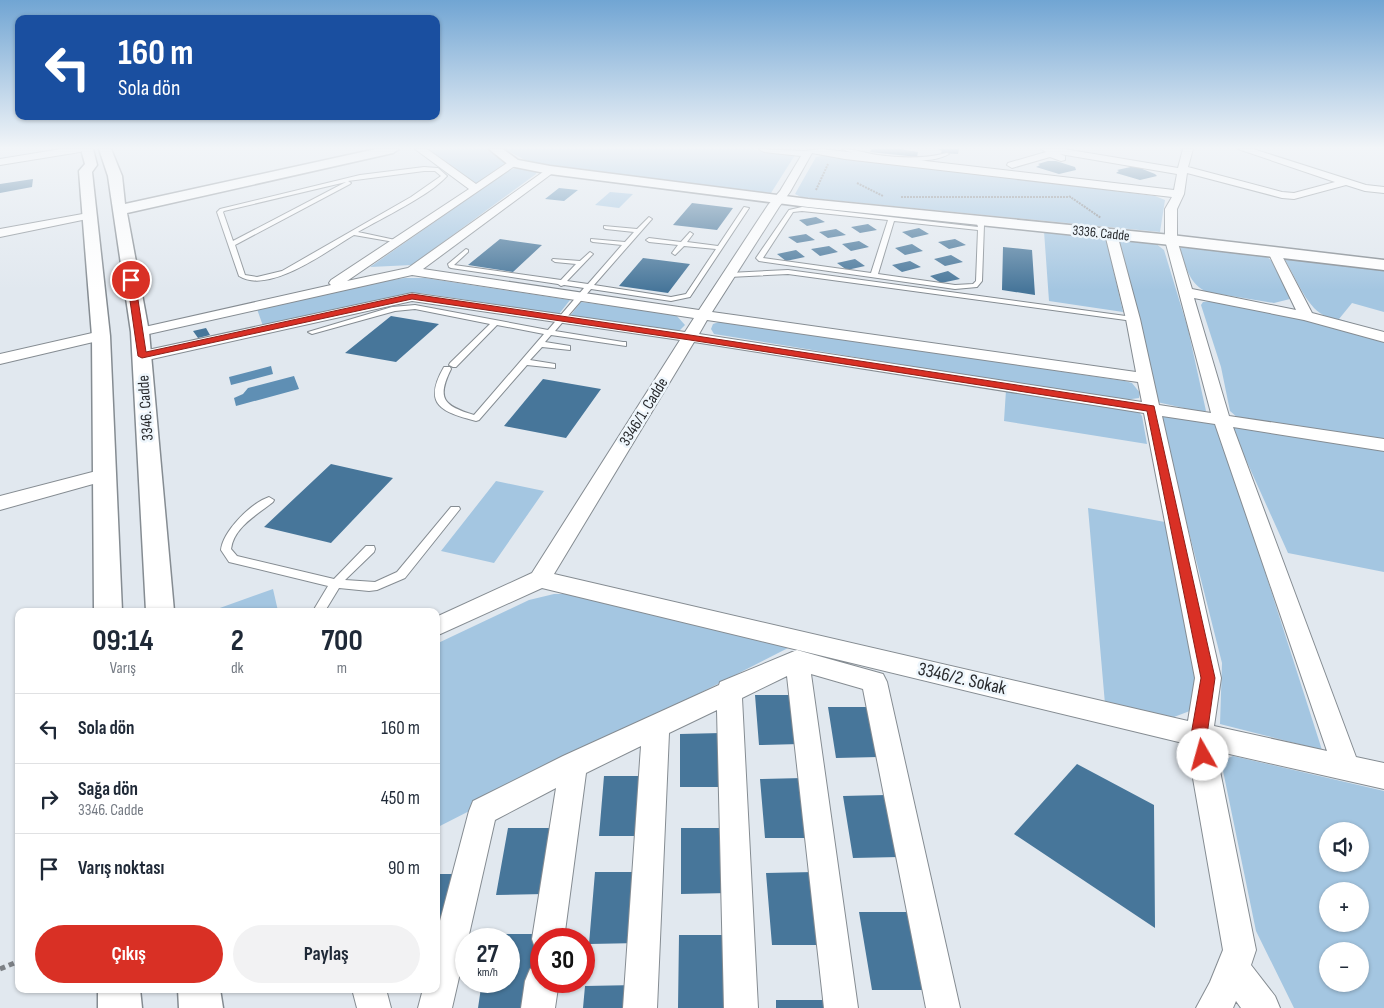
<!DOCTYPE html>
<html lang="tr">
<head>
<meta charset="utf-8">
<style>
  body { margin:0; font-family:"Sofia Sans Condensed",sans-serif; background:#f2f2f3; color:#1f2937; height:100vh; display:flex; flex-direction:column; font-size:19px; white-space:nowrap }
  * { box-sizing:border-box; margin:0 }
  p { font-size:16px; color:#747a83 }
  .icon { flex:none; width:28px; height:28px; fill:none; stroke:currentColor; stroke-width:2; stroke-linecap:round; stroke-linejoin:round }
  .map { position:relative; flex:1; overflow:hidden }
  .drawer { position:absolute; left:15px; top:608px; width:425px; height:385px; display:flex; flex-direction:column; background:#fff; border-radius:10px; box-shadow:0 1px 4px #0004 }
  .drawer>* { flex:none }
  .top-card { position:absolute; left:15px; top:15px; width:425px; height:105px; border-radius:10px; box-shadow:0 1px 4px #0004; background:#1a4fa0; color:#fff; overflow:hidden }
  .fabs { position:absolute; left:1319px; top:822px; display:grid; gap:10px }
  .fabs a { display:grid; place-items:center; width:50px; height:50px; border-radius:50%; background:#fff; box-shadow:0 1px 4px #0004; font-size:25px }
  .speed { position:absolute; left:455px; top:928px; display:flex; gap:10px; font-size:25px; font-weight:700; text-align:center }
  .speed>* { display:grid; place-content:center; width:65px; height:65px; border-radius:50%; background:#fff; box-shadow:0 1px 4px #0004; line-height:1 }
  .speed small { font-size:12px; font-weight:400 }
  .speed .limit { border:8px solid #d22; background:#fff; color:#111 }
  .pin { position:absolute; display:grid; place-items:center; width:42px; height:42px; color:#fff; margin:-21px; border:2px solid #fff; border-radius:50%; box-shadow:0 1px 5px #0007 }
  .me { position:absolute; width:55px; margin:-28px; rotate:353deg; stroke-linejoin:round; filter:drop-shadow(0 0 4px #0008) }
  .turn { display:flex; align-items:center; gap:18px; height:105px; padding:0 20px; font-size:22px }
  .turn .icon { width:65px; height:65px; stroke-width:2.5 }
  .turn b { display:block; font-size:35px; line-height:42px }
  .eta { display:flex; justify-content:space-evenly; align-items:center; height:85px; text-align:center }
  .eta b { font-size:30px; font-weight:700; line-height:35px }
  .cta { display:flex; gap:10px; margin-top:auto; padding:10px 20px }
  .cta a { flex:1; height:58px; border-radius:30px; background:#d93025; color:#fff; font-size:20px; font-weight:700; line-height:58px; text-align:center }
  .cta a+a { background:#f2f2f3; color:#1f2937 }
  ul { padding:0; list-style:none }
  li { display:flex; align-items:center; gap:15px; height:70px; padding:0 20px; border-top:1px solid #e0e1e3 }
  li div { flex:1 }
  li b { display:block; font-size:19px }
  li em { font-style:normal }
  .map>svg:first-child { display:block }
</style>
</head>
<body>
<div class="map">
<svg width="1384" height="1008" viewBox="0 0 1384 1008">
  <rect width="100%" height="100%" fill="#e1e8ef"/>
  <path fill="#a4c6e1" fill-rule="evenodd" d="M489 149 508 162V164L477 185 424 150Z
    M505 149H749L795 155 771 193 553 167 525 160Z
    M826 155 1155 196 1165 200 1160 232 801 197 795 194 816 157Z
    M522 167 537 171 536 174 412 265 370 267 509 170Z
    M610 192 633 194 619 208 595 205Z
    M1044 231 1106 238 1123 312 1049 301Z
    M1119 239 1155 243 1164 250 1188 329 1206 411H1197L1157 402 1123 255 1117 241Z
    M1181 245 1259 252C1279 262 1282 276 1291 295L1290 299 1274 303 1207 292C1189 284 1187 268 1180 251Z
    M1288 258 1384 267V312L1352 303 1339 319 1384 333C1365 329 1327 322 1314 308 1302 295 1294 275 1285 260Z
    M405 278H425L570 300 559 314 421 293 408 294 263 326 257 309 365 284Z
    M1213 301 1294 317 1384 341V441L1238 418 1230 411 1221 367 1201 305 1203 302Z
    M581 302 675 314 685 325 679 331 659 330 570 316Z
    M722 321 1125 381 1132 383 1140 393 1139 398 1125 400C988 380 851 356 714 334L711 329 713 324Z
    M1006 390 1138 411 1142 416 1147 444 1004 421Z
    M1162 415 1214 422 1219 428 1322 750 1220 724 1222 663 1161 421Z
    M1233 425 1384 449V572L1288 553 1233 431Z
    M496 481 544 491 494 563 441 551Z
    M1088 508 1165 522 1198 674 1195 709 1174 717 1105 704Z
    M273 589 278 611H217V609Z
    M554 594H577L788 648 436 828V644L529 600Z
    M1233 756 1384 791V1008H1294L1256 931 1221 761ZM1328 831H1360V864H1328ZM1328 891H1360V924H1328ZM1328 951H1360V984H1328Z"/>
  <path fill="#5f8fb4" d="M559 188 578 190 564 201 545 199Z
    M271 366 273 374 231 385 229 377Z
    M294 376 299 389 236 406 234 398 243 394 248 388Z"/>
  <path fill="#47769a" d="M872 149H900L918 152 917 157 870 152Z
    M938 149H959L958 154 941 153 942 151Z
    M1048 161H1056L1075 167 1076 170 1059 174 1036 167 1040 165 1038 164Z
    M1135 166 1155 174 1157 176 1140 180 1116 173 1119 171 1117 170Z
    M33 179 32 187 0 193V184Z
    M692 203 733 208 717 230 673 225Z
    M816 217 825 222 807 226 799 220Z
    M868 224 877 230 860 233 851 227Z
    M919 228 929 234 912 238 902 232Z
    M836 229 846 235 828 238 819 232Z
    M806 234 815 240 797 243 788 237Z
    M500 239 542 245 513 272 468 265Z
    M955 239 966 245 949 249 938 242Z
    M859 241 869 247 851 251 842 244Z
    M912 244 923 251 905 255 895 248Z
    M829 246 838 252 820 256 811 249Z
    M1003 247 1032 250 1035 295 1002 290Z
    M796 250 805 257 786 261 777 254Z
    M951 255 963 262 945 266 934 259Z
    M643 258 690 264 668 293 619 286Z
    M855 259 865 266 847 270 837 263Z
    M910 261 921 267 902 272 892 265Z
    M948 271 960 279 941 283 930 276Z
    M391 316 439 324 396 362 345 353Z
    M206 328 210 335 198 338 193 331Z
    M543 379 601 389 566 438 504 426Z
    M331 464 393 478 331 543 264 527Z
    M755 695H794L800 744 759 745Z
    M828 707H868L878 757 836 758Z
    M721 733 723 787H680V734Z
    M1077 764 1154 805 1155 928 1014 834Z
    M604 776H647L644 836H599Z
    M803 778 811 838H765L760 779Z
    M886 795 899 857 853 858 843 796Z
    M508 828H553L544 894 496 895Z
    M681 828H726L729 893 681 894Z
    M595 872H642L639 943 589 944Z
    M814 872 822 945H772L766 873Z
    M436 874H456L436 946Z
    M859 912H908L924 990H872Z
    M490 934H540L531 1008H478L482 981H509V939H490Z
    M679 935H728L731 1008H678Z
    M637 985V1008H583L585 986Z
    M776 1000H828L829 1008H776Z"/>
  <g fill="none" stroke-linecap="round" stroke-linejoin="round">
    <g stroke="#858c92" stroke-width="2">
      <path id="service" d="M842 149C854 149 865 153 877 155 900 158 924 159 947 153L949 154C926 167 866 160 842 149Z
        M424 167 438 168 447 176C429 196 382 218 358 232L400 241V243L354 235C327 251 269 295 239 276L217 212 220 209 360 175ZM424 171H435L441 176 411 197 282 271 257 277 245 275 235 245 350 184 351 183 348 181ZM346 182 233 241 223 212 224 211Z
        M744 207 749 208 690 297 671 301 591 289 555 331 623 342H626V346L551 335 545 342 570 346V350L542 347 530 360 555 364V368L527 365 479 420 476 421C442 412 422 405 444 367H450L451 369C436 399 444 406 474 415L544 334 497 325 456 367H453L449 365 450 363 490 324 415 309 395 311 312 334 308 332 392 307 415 305 548 330 584 288 564 285 561 286 558 284 451 268 449 267 448 264 466 249 468 250V252L454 265 561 280 576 264 555 262 552 260 553 259 580 261 590 252 593 254 592 255 567 281 588 284 622 245 593 242 591 241V239L625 242 634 232 606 229 604 228V226L637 229 649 217 652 219 651 220 594 285 671 297 686 294 716 249 684 246 675 255 672 253 678 245 649 242 646 240 649 238 681 242 690 232 693 234 687 242 718 246Z
        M802 207 978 227 976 220 981 219 984 225 982 281 977 287 955 289 759 261 756 258 789 210ZM802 211 888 220 871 273 763 258 793 212ZM894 221 978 230 976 281 973 284 955 285 878 274Z
        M788 270 1133 317 1137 319 1133 321 788 274 729 277 726 275 729 273Z
        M269 497 274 500 273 502C257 515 234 527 231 549L237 556 334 579 366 546H374L375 549 374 552 345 580 375 582 397 572 451 507H459L460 509 405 578 377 590 369 591 339 588 325 611H313L328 586 229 562 221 550C223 531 251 503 269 497Z"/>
    </g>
    <g stroke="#858c92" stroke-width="2">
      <path id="minor" d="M61 149H85L80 152 0 165V159Z
        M415 149H427L476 184 510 161 514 160 519 163 347 281 408 268 550 167 554 168 555 170 554 172 423 269 699 310 768 205 780 191 801 156 764 152 759 149 804 151 822 149 1174 190 1177 174 1060 154 1065 156V160L1061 161 1050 157 1012 168 1007 165 1008 163 1046 152 1041 149H1064L1178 168 1183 149H1193L1188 167 1282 192 1294 193 1335 182 1238 149H1253L1366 185 1384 187V193L1365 191 1346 185 1294 199 1282 198 1187 173 1184 194 1177 209V240L1192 289 1296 310 1268 252 1274 248 1280 252 1312 313 1384 332V342L1304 320 1194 298 1229 416 1384 439V451L1233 427 1356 757 1384 763V789L1216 751 1256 950 1251 965 1275 996 1280 1008H1241L1236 1001 1233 1008H1196L1210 982 1223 950 1187 744 542 588 436 636V617L532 573 680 340 412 301 143 361 137 359 135 356 137 353 143 351 412 293 685 332 694 318 412 275 140 336 135 335 133 332 135 329 140 328 331 285 329 283 331 280 469 189ZM812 153 845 159 1172 197 1165 209V240L1211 413 1159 405 1140 319 1117 234 1111 230 1105 234 1126 319 1136 372 712 312 779 207 790 192ZM707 320 1138 382 1142 402 699 334ZM694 342 1144 413 1195 678 1188 721 554 574ZM1162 416 1215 424 1327 751 1214 726 1221 678Z
        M88 213 92 214 94 216 92 218 0 237V229Z
        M101 331 106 333 109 336 106 339 0 364V354Z
        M104 469 111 471 114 475 111 479 0 510V496Z
        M797 650 883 674 887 682 960 1008H926L863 689 811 674 858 1008H824L787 676 742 698 758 1008H724L717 710 669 733 657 1008H623L641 746 586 773 564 939H541V953L536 951 532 939 556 788 495 820 468 939H466V947L452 1008H418L423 989H436V936L469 811 473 801 563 756 719 685 720 682Z
        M541 964V981H559L555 1008H521L525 981 530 969Z
        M352 989H386L391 1008H357Z"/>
    </g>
    <g stroke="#858c92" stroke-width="3">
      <path id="tertiary" d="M81 149H93L97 165 92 172 110 336 122 611H94L92 336 79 171 85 164Z
        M99 149H111L122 176 125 204 376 149H399L393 153 127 213 149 332 174 611H146L131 332 108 176Z
        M489 149H503L518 160 550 166 808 199 1171 235 1384 260V270L1171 245 808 207 550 174 510 166Z
        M98 989H140L142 1008H98Z
        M178 989H220L223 1008H179Z"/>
    </g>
    <path stroke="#7d8186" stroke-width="2" stroke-dasharray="2 1" stroke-linecap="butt" d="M857 183 883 196
      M816 190 828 164
      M1069 196 1101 218
      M901 197H1072"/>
    <path stroke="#7d8186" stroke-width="5" stroke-dasharray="5.5 4" stroke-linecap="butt" d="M0 969 19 961"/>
    <use href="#service" fill="#fff" fill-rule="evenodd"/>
    <use href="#minor" fill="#fff" fill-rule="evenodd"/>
    <use href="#tertiary" fill="#fff" fill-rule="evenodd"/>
  </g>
  <linearGradient id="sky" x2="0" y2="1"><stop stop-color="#71a5d3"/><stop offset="0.51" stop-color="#f2f5f8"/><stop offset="1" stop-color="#f2f5f8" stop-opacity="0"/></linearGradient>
  <rect width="1384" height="290" fill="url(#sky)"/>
  <path fill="#d93025" stroke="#8d1f18" d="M131 277 135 280 146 352 412 294 690 335 1154 406 1215 678 1207 735 1211 755 1208 760 1203 762 1197 760 1191 735 1201 678 1147 411 690 340 412 299 142 358 138 356 127 280Z"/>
  <g text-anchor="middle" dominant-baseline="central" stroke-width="5" stroke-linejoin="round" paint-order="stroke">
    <g font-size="14" fill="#292b2e" stroke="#eef6fc">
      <text transform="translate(1101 233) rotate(6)">3336. Cadde</text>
    </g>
    <g font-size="16" fill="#292b2e" stroke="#eef6fc">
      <text transform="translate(146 408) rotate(-94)">3346. Cadde</text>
      <text transform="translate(644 412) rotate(-58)">3346/1. Cadde</text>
    </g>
    <g font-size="19" fill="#292b2e" stroke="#eef6fc">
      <text transform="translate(962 679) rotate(13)">3346/2. Sokak</text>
    </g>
  </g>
</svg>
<div class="fabs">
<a><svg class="icon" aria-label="sound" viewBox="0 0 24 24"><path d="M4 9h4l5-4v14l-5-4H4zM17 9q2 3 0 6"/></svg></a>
<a>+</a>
<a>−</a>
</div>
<div class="speed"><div>27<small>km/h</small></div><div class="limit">30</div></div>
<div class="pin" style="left:131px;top:280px;background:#d93025"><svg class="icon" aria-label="arrive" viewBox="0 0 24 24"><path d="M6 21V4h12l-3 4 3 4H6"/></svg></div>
<svg class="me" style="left:1203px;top:755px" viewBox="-20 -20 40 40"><circle r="19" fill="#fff"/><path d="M0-13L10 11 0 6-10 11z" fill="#d93025"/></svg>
<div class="top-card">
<div class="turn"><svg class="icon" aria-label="left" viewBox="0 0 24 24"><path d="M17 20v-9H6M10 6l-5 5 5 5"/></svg><div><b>160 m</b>Sola dön</div></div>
</div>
<section class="drawer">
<div class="eta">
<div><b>09:14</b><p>Varış</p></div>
<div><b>2</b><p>dk</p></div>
<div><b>700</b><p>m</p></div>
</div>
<ul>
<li><svg class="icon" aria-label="left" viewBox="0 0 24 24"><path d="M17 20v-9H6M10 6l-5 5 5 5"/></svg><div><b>Sola dön</b></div><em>160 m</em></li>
<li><svg class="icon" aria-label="right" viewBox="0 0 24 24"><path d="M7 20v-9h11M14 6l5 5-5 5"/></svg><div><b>Sağa dön</b><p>3346. Cadde</p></div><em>450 m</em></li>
<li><svg class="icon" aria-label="arrive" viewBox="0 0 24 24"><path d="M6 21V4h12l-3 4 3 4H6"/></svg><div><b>Varış noktası</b></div><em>90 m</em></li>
</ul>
<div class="cta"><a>Çıkış</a><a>Paylaş</a></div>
</section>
</div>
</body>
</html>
